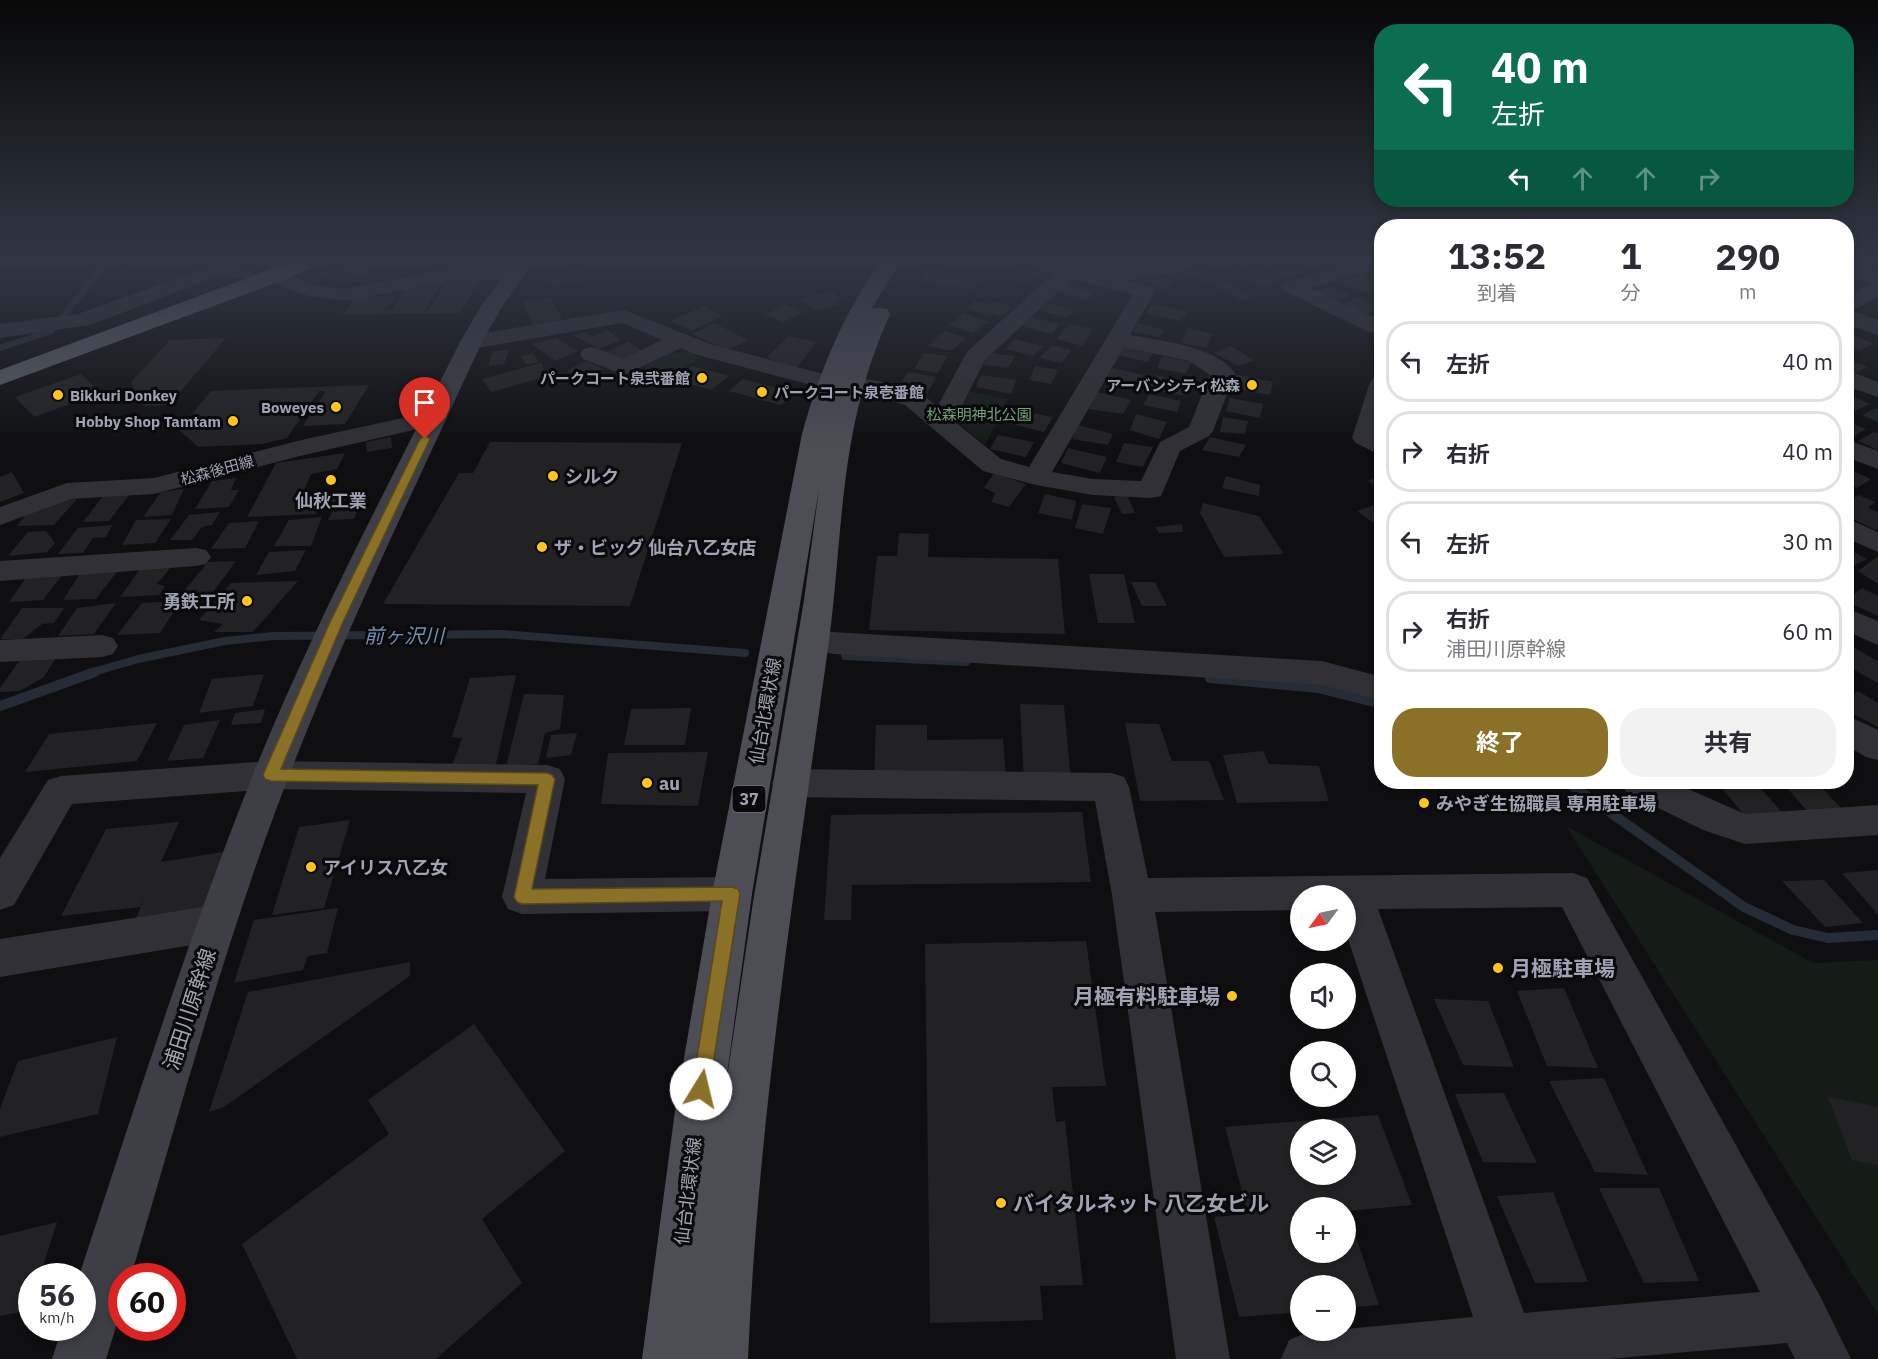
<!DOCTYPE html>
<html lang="ja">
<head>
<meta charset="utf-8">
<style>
  body { margin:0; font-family:"IBM Plex Sans","Noto Sans JP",sans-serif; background:#f2f2f3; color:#2b2b33; height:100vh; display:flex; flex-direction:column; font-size:22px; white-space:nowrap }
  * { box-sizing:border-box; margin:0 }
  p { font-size:20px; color:#7c7c81 }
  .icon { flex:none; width:33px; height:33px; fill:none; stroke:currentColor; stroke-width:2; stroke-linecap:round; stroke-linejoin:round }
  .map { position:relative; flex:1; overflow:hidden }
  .panel { position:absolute; left:1374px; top:219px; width:480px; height:570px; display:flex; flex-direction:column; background:#fff; border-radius:24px; box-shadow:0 3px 9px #0003 }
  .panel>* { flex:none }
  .hud { position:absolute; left:1374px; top:24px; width:480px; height:183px; border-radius:24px; box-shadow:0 3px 9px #0003; background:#0b6e4f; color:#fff; overflow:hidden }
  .needle { width:39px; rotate:237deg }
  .tools { position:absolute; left:1290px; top:885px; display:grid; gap:12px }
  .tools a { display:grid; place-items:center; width:66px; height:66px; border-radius:50%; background:#fff; box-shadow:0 3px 9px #0003; font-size:30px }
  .speed { position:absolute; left:18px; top:1263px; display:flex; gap:12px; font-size:30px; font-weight:700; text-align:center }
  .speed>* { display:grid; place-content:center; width:78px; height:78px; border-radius:50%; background:#fff; box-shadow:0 3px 9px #0003; line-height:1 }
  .speed small { font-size:15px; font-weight:400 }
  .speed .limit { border:9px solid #d22; background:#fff; color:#111 }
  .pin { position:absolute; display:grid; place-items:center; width:51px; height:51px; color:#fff; margin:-62px -26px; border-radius:50% 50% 50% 0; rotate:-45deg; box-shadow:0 0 6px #0007 }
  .pin .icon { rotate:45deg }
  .me { position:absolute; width:66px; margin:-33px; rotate:9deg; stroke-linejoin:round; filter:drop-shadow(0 0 4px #0008) }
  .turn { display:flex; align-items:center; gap:21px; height:126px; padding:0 18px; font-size:27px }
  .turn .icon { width:78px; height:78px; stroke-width:2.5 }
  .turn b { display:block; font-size:42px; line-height:51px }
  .lanes { display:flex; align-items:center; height:57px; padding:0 18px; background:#0003; justify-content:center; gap:30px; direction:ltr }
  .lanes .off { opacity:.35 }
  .eta { display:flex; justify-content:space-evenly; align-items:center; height:102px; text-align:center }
  .eta b { font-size:36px; font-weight:700; line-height:42px }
  .action { display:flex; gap:12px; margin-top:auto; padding:12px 18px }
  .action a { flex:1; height:69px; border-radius:24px; background:#8a7127; color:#fff; font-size:24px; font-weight:700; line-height:69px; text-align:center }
  .action a+a { background:#f2f2f3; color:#2b2b33 }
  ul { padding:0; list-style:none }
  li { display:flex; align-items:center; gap:18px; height:81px; margin:0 12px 9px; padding:0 6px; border:3px solid #e1e1e2; border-radius:24px }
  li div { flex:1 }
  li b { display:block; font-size:22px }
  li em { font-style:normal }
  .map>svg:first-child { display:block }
</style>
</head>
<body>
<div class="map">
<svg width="1878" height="1359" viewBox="0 0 1878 1359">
  <rect width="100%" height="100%" fill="#0f0f11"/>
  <path fill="#151c17" d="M688 352 700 358 668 378 646 369 647 365 671 353Z
    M966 391 1008 399 985 445 955 419Z
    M1566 826 1813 963 1878 960V1314Z"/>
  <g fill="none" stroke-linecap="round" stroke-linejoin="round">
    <path stroke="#252c35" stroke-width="6" d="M0 348 51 331 110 258"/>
    <path stroke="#252c35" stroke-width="8" d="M845 656 966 662
      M90 673 138 659 225 641 273 636 503 634 745 653"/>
    <path stroke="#252c35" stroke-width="10" d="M1210 678 1318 688 1382 704
      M0 706 95 672
      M1567 782 1744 907 1793 930 1828 938 1878 935"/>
  </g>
  <path fill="#222225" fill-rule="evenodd" d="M131 258H154L152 266 125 270Z
    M359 258H400L346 283 328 279 327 277 321 275Z
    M1215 258H1225L1247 266 1238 272 1209 262Z
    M1296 258H1316L1331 266 1317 270Z
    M1849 258H1857L1878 266V271L1873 273 1846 263Z
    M1280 263 1303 273 1291 278 1269 268Z
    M582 269 588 279 553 286 548 276Z
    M1024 269 1042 274 1028 284 1012 280Z
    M1196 269 1223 280 1207 284 1187 272Z
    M928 270 981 278 974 289 921 282Z
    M1257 270 1278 282 1262 286 1242 275Z
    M1148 274 1174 280 1168 289 1141 283Z
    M1357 276 1379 287 1364 292 1341 281Z
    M481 278 460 313 342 315 356 297 396 296 385 311H391L409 284H442L425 310H428L449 279Z
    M1226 282 1252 296 1241 300 1213 287Z
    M1065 284 1095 293 1086 300 1057 292Z
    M1332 286 1351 295 1339 301 1316 291Z
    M831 291 841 298 835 300 839 305 816 311 802 299Z
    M551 297 562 320 533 325 522 302Z
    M1359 297 1382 308V310L1367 314 1343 303Z
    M974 301 989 305 994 302 1012 307 1002 317 993 314 989 316 965 308Z
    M1050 303 1075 311 1067 318 1040 310Z
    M785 304 802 312 783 322 764 315Z
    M1152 304 1187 312 1181 321 1146 313Z
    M704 306 722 316 692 331 670 321Z
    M964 313 989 322 973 333 949 325Z
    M1030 317 1061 324 1051 334 1022 326Z
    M714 323 748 340 727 350 692 334Z
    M1138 323 1164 330 1159 337 1133 332Z
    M1069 324 1093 329 1082 346 1057 339Z
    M1188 328 1212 334 1207 348 1181 343Z
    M607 330 621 340 599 349 573 335 585 332 592 337Z
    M945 331 966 338 951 351 928 346Z
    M1846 333 1875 344 1859 350 1846 345Z
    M789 336 816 342 797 368 772 363 775 361 767 357Z
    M226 338 169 405 143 406 131 382 170 340Z
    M556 338 578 351 555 361 532 344Z
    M1014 339 1044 346 1033 356 1006 349Z
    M628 342 646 353 624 363 603 353Z
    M1125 344 1153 351 1148 362 1117 355Z
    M1052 345 1071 350 1062 363 1039 358Z
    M1231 346 1254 360 1238 366 1214 353Z
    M509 350 504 364 488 366 493 351Z
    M533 353 539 362 527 365 520 356Z
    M924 353 947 356 938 373 914 369Z
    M990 353 1015 356 1008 368 983 365Z
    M1162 356 1191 362 1186 374 1157 368Z
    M1846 359 1867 367 1852 375 1846 372Z
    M587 361 603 369 597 371 608 378 593 386 566 371Z
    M541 363 548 376 491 392 482 379Z
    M692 366 729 376 711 390 675 380Z
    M1035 366 1058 370 1051 384 1029 380Z
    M1113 368 1143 375 1138 386 1104 379Z
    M908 372 936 377 927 394 897 389Z
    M81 374 101 393 34 417 15 397Z
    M1234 374 1273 382 1270 395 1232 388Z
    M981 375 1016 380 1011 394 976 387Z
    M1155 375 1191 384 1187 396 1147 389Z
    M743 379 795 393 781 405 729 391Z
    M369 385 345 424 303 426 326 391H319L287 438 262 444 198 447 179 430 211 391Z
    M1096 392 1131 400 1123 414 1089 409Z
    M1149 394 1181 401 1177 412 1143 405Z
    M1846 394 1870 404 1855 411 1846 407Z
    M1230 398 1263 404 1260 418 1226 411Z
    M1875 408 1878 409V422L1862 415Z
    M1010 409 1053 417 1044 432 1005 422Z
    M1136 414 1167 422 1159 439 1130 430Z
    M1223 417 1248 421 1245 434 1220 432Z
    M1846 421 1866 429 1850 439 1846 437Z
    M1078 425 1113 434 1108 445 1072 439Z
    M1874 432 1878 433V450L1858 441Z
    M998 435 1034 442 1026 457 990 449Z
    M391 437 392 448 367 452 366 442Z
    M1210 437 1246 445 1239 457 1202 450Z
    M490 442 682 443 630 606 383 604 459 473H473Z
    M1124 443 1153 447 1143 467 1116 462Z
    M1068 448 1107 457 1100 473 1061 463Z
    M345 453 337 469 311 474 301 497H325L316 514 247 517 276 463Z
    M1846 468 1871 479 1857 488 1846 483Z
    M12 472 24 493 0 502V477Z
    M994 473 1026 484 1009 507 991 502 995 493 984 488Z
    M1382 475V490L1368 481Z
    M1226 476 1260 485 1259 496 1222 488Z
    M236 478 231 490H239L229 507 195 509 212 481Z
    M184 489 172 515 143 517 161 492Z
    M349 491 345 501 329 503 332 493Z
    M130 494 109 521 83 522 103 496Z
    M1045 494 1076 501 1072 520 1038 513Z
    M1127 495 1135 513 1122 514 1114 497Z
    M1859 495 1875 502 1868 508 1878 512V528L1876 530 1846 516V501Z
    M77 499 54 525 17 526 28 512 42 510 49 502Z
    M1203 503 1259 516 1284 554 1224 557 1200 513Z
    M1082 504 1111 508 1103 534 1075 528Z
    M1378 504 1382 506V529L1357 511Z
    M358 509 354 519 328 520 332 512Z
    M220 512 212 525 202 527 192 540H170L189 515Z
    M322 517 311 546H274L289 520Z
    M171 519 155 543 122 545 136 520Z
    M259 521 245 548 211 549 229 523Z
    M1182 524 1183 532 1159 533 1156 527Z
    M112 525 106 537 93 538 83 553 58 554 78 528Z
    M46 531 55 543 47 552 8 556 28 532Z
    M899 533 929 534 928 557 1058 559 1065 634 869 630 877 556H897Z
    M1846 548 1867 559 1849 568 1846 567Z
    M306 550 295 571 256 575 269 552Z
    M1878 556V584L1858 571Z
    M236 561 213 592H183L208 562Z
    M172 566 157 584 165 586 159 595 120 597 141 568Z
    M119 569 96 599 63 600 81 572Z
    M63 574 43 600 9 602 28 575Z
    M1089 574H1124L1135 623H1098Z
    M298 581 253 632H214L223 624 199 620 231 583Z
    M1131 582H1155L1167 606H1142Z
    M1862 588 1878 596V616L1846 601Z
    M181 601 160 633 117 635 142 603Z
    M116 603 94 634 58 636 77 608Z
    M22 608H64L54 623 42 624 23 639H0Z
    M1851 646 1878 661V683L1846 665V650Z
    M57 656 44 677 20 691 0 692V688L22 657Z
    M264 674 253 706 199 713 212 679Z
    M516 675 495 769H451L462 738 452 737 470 678Z
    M1858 691 1878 703V727L1846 710V700Z
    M524 694 564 695 560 729 545 733 538 764 506 767Z
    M1020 704 1064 705 1071 782 1024 781Z
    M691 708 685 745H624L631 709Z
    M265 709 261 723 231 725 235 713Z
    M220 720 203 758 167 761 184 725Z
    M157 723 137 761 25 772 49 734Z
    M1125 723 1159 724 1172 761H1209L1224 800 1140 801Z
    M876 725H927V740L1003 739 1006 778 874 779Z
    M577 733 571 755 546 758 551 735Z
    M1263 751 1269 764 1319 766 1329 801 1237 803 1223 755Z
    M708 752 698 806 601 804 608 753Z
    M1717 782H1755L1786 817 1749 821Z
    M1782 782H1817L1846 814 1812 817Z
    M1082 812 1091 882 852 885 851 920H824L831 815Z
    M350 820 324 908 272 915 299 827Z
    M179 822 161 862 235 850 196 943 134 923 145 896 140 907 61 916 106 829Z
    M1878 870V915L1842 873Z
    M1824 880 1863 923 1825 927 1782 881Z
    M338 908 327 953 308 956 303 970 234 983 254 920Z
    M1086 941 1106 1086 1052 1087 1056 1122 1065 1121 1083 1285 1040 1286 1043 1320 930 1323 925 944Z
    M410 962V976L224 1107 209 1112 248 992Z
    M1564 988 1598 1068 1547 1066 1517 991Z
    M1434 999 1488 1001 1514 1067 1463 1065Z
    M474 1024 565 1151 482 1219 522 1283 436 1359H297L242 1244 389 1134 368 1100Z
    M117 1037 98 1114 0 1137V1109L18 1061Z
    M1604 1078 1648 1175 1595 1172 1549 1081Z
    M1504 1093 1537 1163 1483 1162 1455 1094Z
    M1828 1097 1878 1107V1165L1852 1160Z
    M1378 1115 1412 1205 1347 1211 1379 1305 1346 1308V1286H1300V1312L1239 1317 1214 1217 1248 1214 1225 1127ZM1300 1130H1346V1174H1300ZM1300 1208H1346V1252H1300Z
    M1599 1188H1659L1699 1281 1644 1283Z
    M1553 1192 1588 1282 1535 1283 1497 1196Z
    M57 1222 40 1276H32L30 1310 0 1316V1236Z"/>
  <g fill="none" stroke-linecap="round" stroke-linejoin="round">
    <path fill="#303036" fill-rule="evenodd" d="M1019 258C1050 258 1079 269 1110 268 1134 268 1156 261 1179 258 1188 257 1198 258 1207 258 1197 273 1142 279 1124 280L1152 287 1155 291 1130 335C1161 341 1216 346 1235 373L1213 431 1209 436 1180 451 1161 496 1151 498 1093 495 1036 485 983 471 905 405 866 393 844 389 840 384 844 379C861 375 906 386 922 395 928 398 933 403 937 407L967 352 1053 274C1042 271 1027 268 1019 258ZM1072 279 1133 294 1029 467 1001 459 954 421 985 360ZM1124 347 1189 361 1210 375 1189 427 1160 442 1141 481 1093 479 1052 472Z
      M1367 258H1382V266L1310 288 1378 319H1382V332H1369L1284 291 1281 287 1284 283Z
      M1846 262 1878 272V297L1852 311 1878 320V335L1846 324V297L1871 283 1846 275Z
      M220 263 250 270 253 274 250 278 243 280 221 275 90 325 0 338V324L78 314Z
      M494 266 520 270 523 274 520 278 513 280 456 279 346 301 309 296 267 281 264 277 267 273 274 271 319 286 346 289 456 267Z
      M624 310 710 344 835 377 839 382 835 387 827 389 694 354 681 348 624 375 583 359 580 354 583 349 591 347 599 349 623 359 662 340 622 323 471 349 463 347 460 342 463 337 471 335Z
      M1846 370 1878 382V397L1846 386Z
      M1382 375V425L1379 435 1382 437V456L1356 443 1352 438 1370 382 1374 377Z
      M435 411 444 413 447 418 444 423 300 456 154 494 71 499 0 525V507L67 483 154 478 297 441Z
      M1846 439 1878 451V469L1846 457Z
      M1846 518 1878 532V552L1846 538Z
      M196 548 206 550 211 557 206 564 196 566 0 581V561Z
      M1846 608 1878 621V645L1846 631Z
      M814 628 833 632 1322 661 1382 677V701L1322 685 833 654 803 647 798 639 803 631Z
      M102 635 113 638 118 646 113 654 102 657 0 662V640Z
      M1846 715 1878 730V760L1866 757 1846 745Z
      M271 761 547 765 560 769 565 779 545 879 732 877 746 882 752 894 746 906 732 911 522 914 508 909 502 897 526 793 271 789 72 804 14 905 0 910V858L48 780 61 776Z
      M790 769 1111 773 1124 777 1129 787 1148 878 1573 873 1587 878 1820 1296 1851 1359H1795L1787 1343 1608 1359H1281L1289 1340 1308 1332 1346 1330V1329L1473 1317 1346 933V896H1300V910L1155 912 1230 1359H1176L1112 895 1095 801 790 797 777 793 772 783 777 773ZM1562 907 1760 1292 1524 1313 1378 909Z
      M1621 782H1672L1745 814 1878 805V835L1745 844 1703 830 1626 792Z
      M216 905 230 910 236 923 230 936 216 941 0 977V939Z"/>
    <path fill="#3e3f46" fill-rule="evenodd" d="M517 258H537L502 307 482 342C416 485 347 627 290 773 226 937 181 1108 131 1276H122V1308L106 1359H52L62 1328H82V1276H79C134 1109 187 941 252 777 312 628 388 486 460 342L481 306Z"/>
    <path fill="#4c4d55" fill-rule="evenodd" d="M883 258H903L868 314 871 309 879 308 887 309 890 314C879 339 870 363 863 389 840 471 840 558 829 641 796 879 758 1119 748 1359H642L675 1111 712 894 802 434C820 370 844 312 883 258ZM819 489 804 600 753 902 720 1125 752 894Z"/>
    <path fill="#5b5e68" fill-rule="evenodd" d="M301 258H329L326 262 281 281 0 385V370Z"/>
  </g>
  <linearGradient id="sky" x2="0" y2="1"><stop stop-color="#080809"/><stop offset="0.58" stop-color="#313743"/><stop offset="1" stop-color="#313743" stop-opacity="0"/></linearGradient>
  <rect width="1878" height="448" fill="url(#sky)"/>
  <path fill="#8a7127" stroke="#5a4919" stroke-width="1.5" d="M425 435 430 439 343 622 281 769 547 773 552 775 555 779 532 889 732 887 738 889 740 894 708 1096 701 1099 695 1096 692 1089 722 901 522 904 517 902 514 897 538 785 271 781 265 779 263 775 330 622 420 439Z"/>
  <g fill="#ffc619" stroke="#0a0a0c" stroke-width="2">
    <circle cx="702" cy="378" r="6"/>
    <circle cx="1252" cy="385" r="6"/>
    <circle cx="762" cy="392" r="6"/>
    <circle cx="58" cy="395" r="6"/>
    <circle cx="336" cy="407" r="6"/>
    <circle cx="233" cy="421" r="6"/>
    <circle cx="553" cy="476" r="6"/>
    <circle cx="331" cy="480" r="6"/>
    <circle cx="542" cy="547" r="6"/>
    <circle cx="247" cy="601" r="6"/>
    <circle cx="647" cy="783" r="6"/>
    <circle cx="1424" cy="803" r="6"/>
    <circle cx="311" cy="867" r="6"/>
    <circle cx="1498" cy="968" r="6"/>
    <circle cx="1232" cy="996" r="6"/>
    <circle cx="1001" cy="1203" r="6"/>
  </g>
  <g text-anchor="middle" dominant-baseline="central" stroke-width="6" stroke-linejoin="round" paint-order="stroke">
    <g font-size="15" font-weight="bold" fill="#9fa3b3" stroke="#0a0a0c" text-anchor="end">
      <text x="690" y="378">パークコート泉弐番館</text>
      <text x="1240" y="385">アーバンシティ松森</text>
      <text x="774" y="392" text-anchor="start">パークコート泉壱番館</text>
      <text x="70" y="395" text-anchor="start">Bikkuri Donkey</text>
      <text x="324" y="407">Boweyes</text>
      <text x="221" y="421">Hobby Shop Tamtam</text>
    </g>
    <g font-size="15" fill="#73a17a" stroke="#0a0a0c">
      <text x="979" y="414">松森明神北公園</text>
    </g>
    <g font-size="15" fill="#9fa3b3" stroke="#0a0a0c">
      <text transform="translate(217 470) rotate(-15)">松森後田線</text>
    </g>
    <rect fill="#0a0a0c" stroke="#727581" stroke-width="1.5" x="732.5" y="786" width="33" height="26" rx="4.5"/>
    <g font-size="16" font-weight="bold" fill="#9fa3b3">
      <text x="749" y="799">37</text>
    </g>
    <g font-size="18" font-weight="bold" fill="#9fa3b3" stroke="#0a0a0c" text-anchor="start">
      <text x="565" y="476">シルク</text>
      <text x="331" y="500" text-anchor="middle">仙秋工業</text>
      <text x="554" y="547">ザ・ビッグ 仙台八乙女店</text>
      <text x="235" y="601" text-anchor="end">勇鉄工所</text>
      <text x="659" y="783">au</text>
      <text x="1436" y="803">みやぎ生協職員 専用駐車場</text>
      <text x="323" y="867">アイリス八乙女</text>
    </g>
    <g font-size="18" fill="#9fa3b3" stroke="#0a0a0c">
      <text transform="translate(765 711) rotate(-80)">仙台北環状線</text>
      <text transform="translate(688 1191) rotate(-83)">仙台北環状線</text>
    </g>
    <g font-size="20" font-style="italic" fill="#718eb3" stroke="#0a0a0c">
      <text x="404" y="635">前ヶ沢川</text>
    </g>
    <g font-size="21" font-weight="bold" fill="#9fa3b3" stroke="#0a0a0c" text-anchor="start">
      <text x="1510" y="968">月極駐車場</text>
      <text x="1220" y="996" text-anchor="end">月極有料駐車場</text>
      <text x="1013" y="1203">バイタルネット 八乙女ビル</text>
    </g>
    <g font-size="21" fill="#9fa3b3" stroke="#0a0a0c">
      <text transform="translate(189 1009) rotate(-72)">浦田川原幹線</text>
    </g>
  </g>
</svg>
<div class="tools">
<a><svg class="needle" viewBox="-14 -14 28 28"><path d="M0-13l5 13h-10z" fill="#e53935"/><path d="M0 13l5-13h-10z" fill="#7c7c81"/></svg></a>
<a><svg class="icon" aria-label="sound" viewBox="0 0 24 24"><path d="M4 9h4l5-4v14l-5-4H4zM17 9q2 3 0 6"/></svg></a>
<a><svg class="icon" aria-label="search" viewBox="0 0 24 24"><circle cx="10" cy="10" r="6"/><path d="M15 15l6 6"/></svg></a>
<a><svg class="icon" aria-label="layers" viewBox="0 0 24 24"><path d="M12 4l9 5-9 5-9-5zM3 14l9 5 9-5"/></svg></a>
<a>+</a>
<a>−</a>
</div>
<div class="speed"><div>56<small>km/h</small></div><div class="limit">60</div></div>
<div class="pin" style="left:425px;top:439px;background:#d93025"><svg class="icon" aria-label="arrive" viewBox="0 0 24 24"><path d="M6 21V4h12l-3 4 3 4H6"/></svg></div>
<svg class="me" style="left:701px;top:1089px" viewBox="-20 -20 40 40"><circle r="19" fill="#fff"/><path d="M0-13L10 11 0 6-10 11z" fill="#8a7127"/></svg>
<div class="hud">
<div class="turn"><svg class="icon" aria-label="left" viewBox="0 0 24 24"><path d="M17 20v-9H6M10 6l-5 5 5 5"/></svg><div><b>40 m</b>左折</div></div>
<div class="lanes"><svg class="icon" aria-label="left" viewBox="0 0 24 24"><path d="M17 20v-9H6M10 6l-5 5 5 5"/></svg><svg class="icon off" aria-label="ahead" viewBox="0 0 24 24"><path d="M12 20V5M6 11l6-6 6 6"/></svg><svg class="icon off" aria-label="ahead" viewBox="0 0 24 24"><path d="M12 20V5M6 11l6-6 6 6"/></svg><svg class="icon off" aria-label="right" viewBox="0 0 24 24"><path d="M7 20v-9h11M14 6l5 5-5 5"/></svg></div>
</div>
<section class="panel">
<div class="eta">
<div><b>13:52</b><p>到着</p></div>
<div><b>1</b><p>分</p></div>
<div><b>290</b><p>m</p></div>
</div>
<ul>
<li><svg class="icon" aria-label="left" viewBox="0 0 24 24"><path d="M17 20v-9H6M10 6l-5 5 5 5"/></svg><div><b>左折</b></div><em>40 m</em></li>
<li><svg class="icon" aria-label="right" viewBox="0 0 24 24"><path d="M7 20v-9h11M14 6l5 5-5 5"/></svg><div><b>右折</b></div><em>40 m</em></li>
<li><svg class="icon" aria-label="left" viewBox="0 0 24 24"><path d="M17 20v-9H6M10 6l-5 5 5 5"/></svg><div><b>左折</b></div><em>30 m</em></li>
<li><svg class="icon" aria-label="right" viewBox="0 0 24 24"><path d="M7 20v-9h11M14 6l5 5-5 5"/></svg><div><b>右折</b><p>浦田川原幹線</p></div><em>60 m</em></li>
</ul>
<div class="action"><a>終了</a><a>共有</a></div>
</section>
</div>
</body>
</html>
